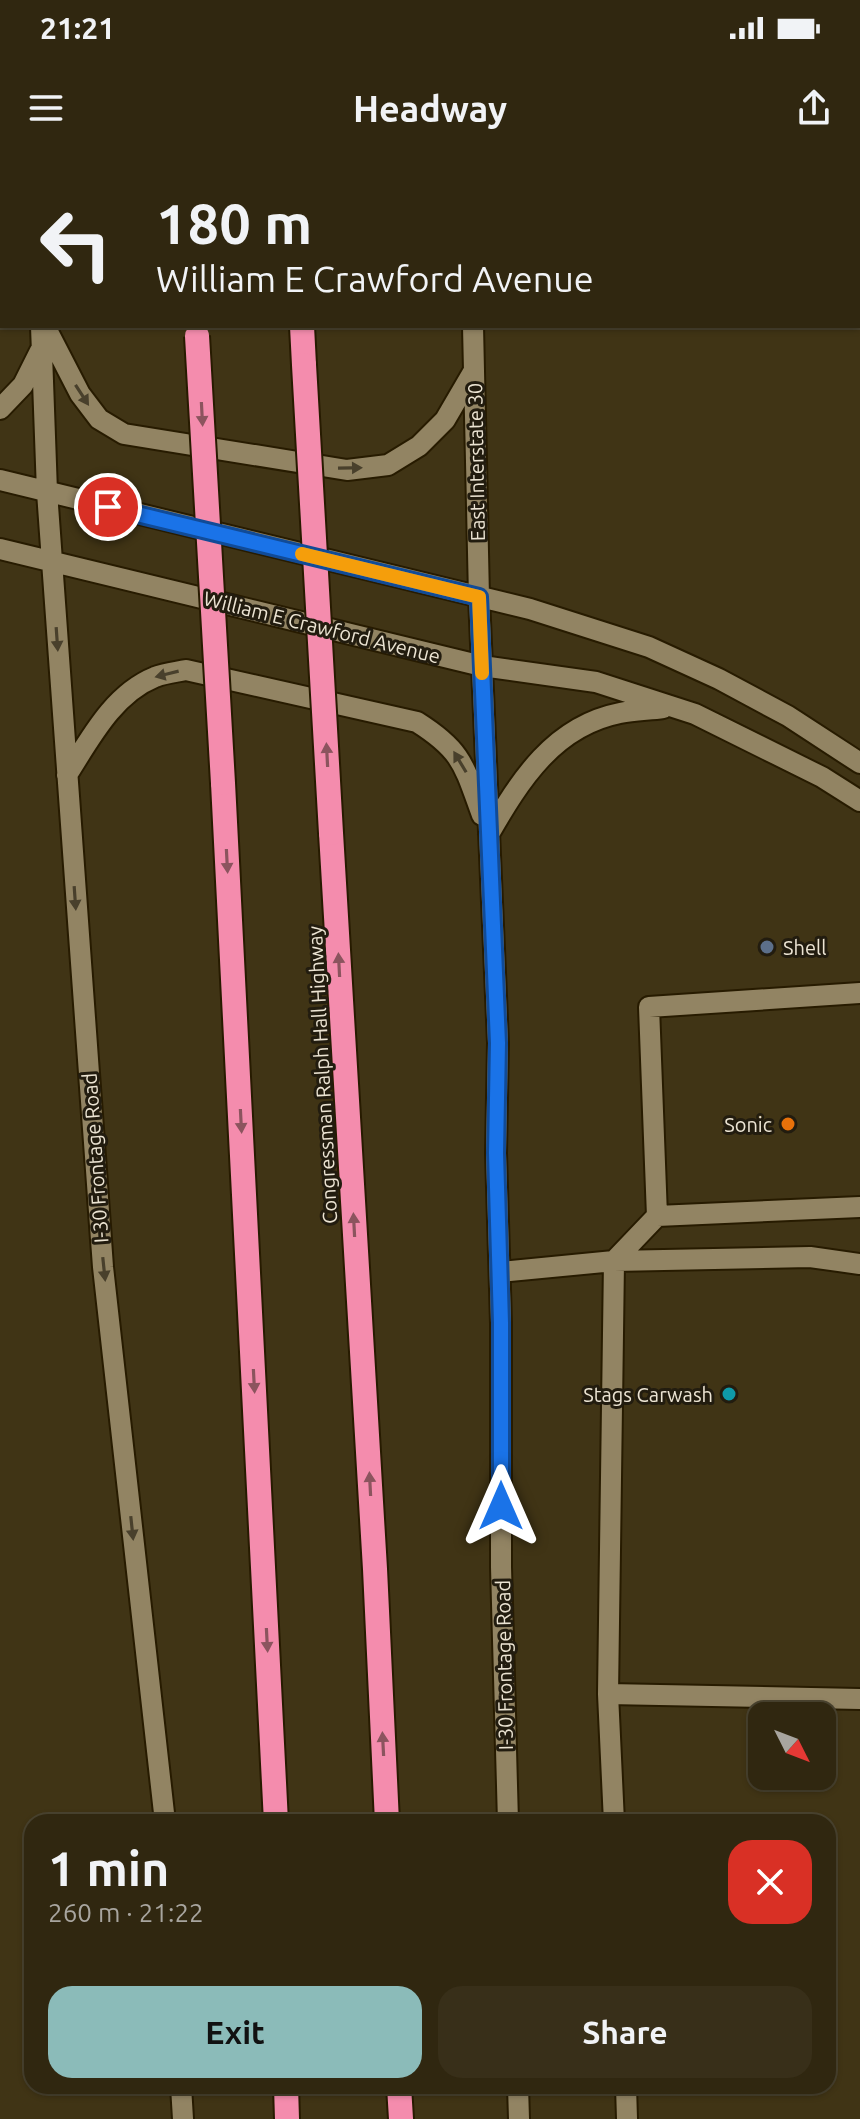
<!DOCTYPE html>
<html lang="en">
<head>
<meta charset="utf-8">
<style>
  body { margin:0; font-family:Ubuntu,sans-serif; background:#382f19; color:#f1f3f6; height:100vh; display:flex; flex-direction:column; font-size:30px; white-space:nowrap }
  * { box-sizing:border-box; margin:0 }
  p { font-size:26px; color:#a8a59f }
  .icon { flex:none; width:44px; height:44px; fill:none; stroke:currentColor; stroke-width:2; stroke-linecap:round; stroke-linejoin:round }
  .map { position:relative; flex:1; overflow:hidden }
  .sheet { position:absolute; left:24px; top:1654px; width:812px; height:280px; display:flex; flex-direction:column; background:#302710; border-radius:24px; box-shadow:0 2px 6px #0004,0 0 0 2px #4b4430 }
  .sheet>* { flex:none }
  .hud { position:absolute; left:0px; top:0px; width:860px; height:168px; box-shadow:0 2px 6px #0004,0 0 0 2px #4b4430; background:#302710; color:#f1f3f6; overflow:hidden }
  .needle { width:52px; rotate:132deg }
  .controls { position:absolute; left:748px; top:1542px; display:grid; gap:16px }
  .controls a { display:grid; place-items:center; width:88px; height:88px; border-radius:16px; background:#302710; box-shadow:0 2px 6px #0004,0 0 0 2px #4b4430; font-size:40px }
  .pin { position:absolute; display:grid; place-items:center; width:68px; height:68px; color:#fff; margin:-34px; border:4px solid #fff; border-radius:50%; box-shadow:0 2px 8px #0007 }
  .me { position:absolute; width:88px; margin:-44px; rotate:0deg; stroke-linejoin:round; filter:drop-shadow(0 0 6px #0008) }
  .turn { display:flex; align-items:center; gap:28px; height:168px; padding:0 24px; font-size:36px }
  .turn .icon { width:104px; height:104px; stroke-width:2.5 }
  .turn b { display:block; font-size:56px; line-height:68px }
  .round { display:grid; place-items:center; flex:none; width:84px; height:84px; border-radius:24px; background:#382f19 }
  .overview { display:flex; align-items:center; justify-content:space-between; height:136px; padding:0 24px }
  h1 { font-size:48px; font-weight:600; line-height:60px }
  .action { display:flex; gap:16px; margin-top:auto; padding:16px 24px }
  .action a { flex:1; height:92px; border-radius:24px; background:#8bbbb9; color:#111; font-size:32px; font-weight:600; line-height:92px; text-align:center }
  .action a+a { background:#382f19; color:#f1f3f6 }
  .status { display:flex; justify-content:space-between; align-items:center; height:56px; padding:0 40px; background:#302710; direction:ltr }
  .status svg { height:22px; fill:currentColor }
  header { display:flex; justify-content:space-between; align-items:center; height:104px; padding:0 24px; background:#302710; font-size:36px; font-weight:600 }
  .map>svg:first-child { display:block }
</style>
</head>
<body>
<div class="status"><b>21:21</b><svg viewBox="0 0 49 12"><path d="M0 12V9h3v3zM5 12V6h3v6zM10 12V3h3v9zM15 12V0h3v12zM26 1h20v11H26zM47 4h2v5h-2z"/></svg></div>
<header><svg class="icon" aria-label="menu" viewBox="0 0 24 24"><path d="M4 6h16M4 12h16M4 18h16"/></svg>Headway<svg class="icon" aria-label="share" viewBox="0 0 24 24"><path d="M12 15V3M7 8l5-5 5 5M5 13v7h14v-7"/></svg></header>
<div class="map">
<svg width="860" height="1959" viewBox="0 0 860 1959">
  <rect width="100%" height="100%" fill="#403415"/>
  <g fill="none" stroke-linecap="round" stroke-linejoin="round">
    <g stroke="#271b00" stroke-width="24">
      <path id="service" d="M657 1056 860 1047
        M500 1112 614 1101 657 1056 649 847 860 833
        M608 1534 614 1101 810 1097 860 1104
        M614 1662 608 1534 860 1539
        M626 1926 627 1959"/>
    </g>
    <g stroke="#271b00" stroke-width="24">
      <path id="secondary" d="M36 0V2
        M465 0V2
        M41 166 47 332 103 1107 165 1662
        M45 166 80 234 99 259 124 274 347 310 388 305 419 286 445 260 473 212
        M473 166 479 437 498 883 496 993 501 1163V1407L508 1662
        M0 249 23 225 40 191
        M0 320 530 449 649 487 719 519 788 556 860 603
        M0 389 482 506 596 522 695 554 822 617 860 641
        M67 615C90 579 113 534 155 517 164 513 176 512 186 510L417 562C463 591 464 606 482 655
        M489 674C520 620 554 566 620 553 634 550 649 550 663 548
        M181 1926 183 1959
        M518 1926 519 1959"/>
    </g>
    <g stroke="#271b00" stroke-width="28">
      <path id="motorway" d="M190 0V2
        M296 0V2
        M302 166 304 205
        M223 623 276 1662
        M331 673 375 1409 387 1662
        M286 1926 287 1959
        M399 1926 401 1959"/>
    </g>
    <use href="#service" stroke="#928463" stroke-width="20"/>
    <use href="#secondary" stroke="#928463" stroke-width="20"/>
    <use href="#motorway" stroke="#f48cad" stroke-width="24"/>
    <g stroke="#271b00" stroke-width="28" stroke-linecap="butt">
      <path id="motorway-bridge" d="M197 176 223 623
        M304 205 331 673"/>
    </g>
    <use href="#motorway-bridge" stroke="#f48cad" stroke-width="24"/>
  </g>
  <defs><path id="oneway-solid" d="M-6-.8H1V-3.2L6.5 0L1 3.2V.8H-6Z" transform="scale(2)"/></defs>
  <g fill="#49402c">
    <use href="#oneway-solid" transform="translate(82 235) rotate(57)"/>
    <use href="#oneway-solid" transform="translate(350 308) rotate(-1)"/>
    <use href="#oneway-solid" transform="translate(57 479) rotate(86)"/>
    <use href="#oneway-solid" transform="translate(167 514) rotate(166)"/>
    <use href="#oneway-solid" transform="translate(460 602) rotate(-121)"/>
    <use href="#oneway-solid" transform="translate(75 738) rotate(86)"/>
    <use href="#oneway-solid" transform="translate(104 1109) rotate(84)"/>
    <use href="#oneway-solid" transform="translate(132 1368) rotate(84)"/>
  </g>
  <g fill="#8b545e">
    <use href="#oneway-solid" transform="translate(202 254) rotate(87)"/>
    <use href="#oneway-solid" transform="translate(327 595) rotate(-93)"/>
    <use href="#oneway-solid" transform="translate(227 701) rotate(87)"/>
    <use href="#oneway-solid" transform="translate(339 805) rotate(-93)"/>
    <use href="#oneway-solid" transform="translate(241 961) rotate(87)"/>
    <use href="#oneway-solid" transform="translate(354 1065) rotate(-93)"/>
    <use href="#oneway-solid" transform="translate(254 1221) rotate(87)"/>
    <use href="#oneway-solid" transform="translate(370 1324) rotate(-93)"/>
    <use href="#oneway-solid" transform="translate(267 1480) rotate(87)"/>
    <use href="#oneway-solid" transform="translate(383 1584) rotate(-93)"/>
  </g>
  <g fill="none" stroke-linecap="round" stroke-linejoin="round">
    <g stroke="#114b97" stroke-width="20">
      <path id="route" d="M108 347 479 437 498 883 496 993 501 1163V1346"/>
    </g>
    <use href="#route" stroke="#1a73e8" stroke-width="14"/>
    <path stroke="#f59e0b" stroke-width="14" d="M302 394 479 437 482 513"/>
  </g>
  <circle fill="#5c6f8a" stroke="#221c0f" stroke-width="3" cx="767" cy="787" r="8"/>
  <circle fill="#e8710a" stroke="#221c0f" stroke-width="3" cx="788" cy="964" r="8"/>
  <circle fill="#0f9aa8" stroke="#221c0f" stroke-width="3" cx="729" cy="1234" r="8"/>
  <g text-anchor="middle" dominant-baseline="central" stroke-width="6" stroke-linejoin="round" paint-order="stroke">
    <g font-size="20" fill="#ece4d3" stroke="#221c0f">
      <text transform="translate(476 302) rotate(-91)">East Interstate 30</text>
      <text transform="translate(322 467) rotate(14)">William E Crawford Avenue</text>
      <text transform="translate(322 915) rotate(-93)">Congressman Ralph Hall Highway</text>
      <text transform="translate(95 998) rotate(-94)">I-30 Frontage Road</text>
      <text transform="translate(504 1505) rotate(-91)">I-30 Frontage Road</text>
    </g>
    <g font-size="20" fill="#ece4d3" stroke="#221c0f" text-anchor="end">
      <text x="783" y="787" text-anchor="start">Shell</text>
      <text x="772" y="964">Sonic</text>
      <text x="713" y="1234">Stags Carwash</text>
    </g>
  </g>
</svg>
<div class="controls">
<a><svg class="needle" viewBox="-14 -14 28 28"><path d="M0-13l5 13h-10z" fill="#e53935"/><path d="M0 13l5-13h-10z" fill="#a8a59f"/></svg></a>
</div>
<div class="pin" style="left:108px;top:347px;background:#d93025"><svg class="icon" aria-label="arrive" viewBox="0 0 24 24"><path d="M6 21V4h12l-3 4 3 4H6"/></svg></div>
<svg class="me" style="left:501px;top:1346px" viewBox="-20 -20 40 40"><path d="M0-17L14 15 0 8-14 15z" fill="#1a73e8" stroke="#fff" stroke-width="4"/></svg>
<div class="hud">
<div class="turn"><svg class="icon" aria-label="left" viewBox="0 0 24 24"><path d="M17 20v-9H6M10 6l-5 5 5 5"/></svg><div><b>180 m</b>William E Crawford Avenue</div></div>
</div>
<section class="sheet">
<div class="overview"><div><h1>1 min</h1><p>260 m · 21:22</p></div><a class="round" style="background:#d93025;color:#fff"><svg class="icon" aria-label="close" viewBox="0 0 24 24"><path d="M6 6l12 12M18 6L6 18"/></svg></a></div>
<div class="action"><a>Exit</a><a>Share</a></div>
</section>
</div>
</body>
</html>
